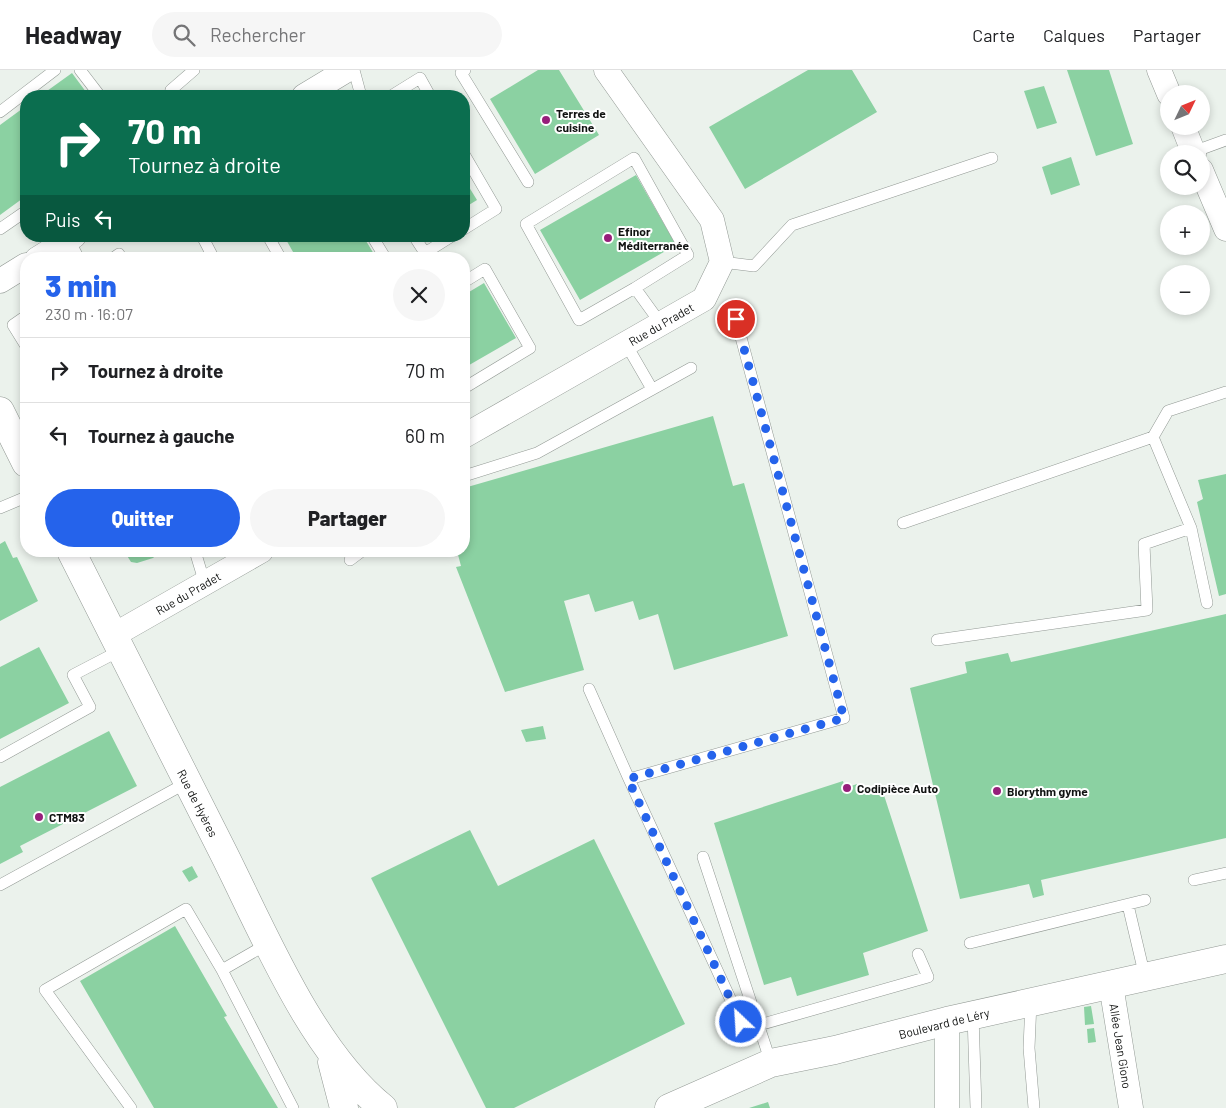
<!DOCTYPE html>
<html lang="fr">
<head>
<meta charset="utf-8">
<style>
  body { margin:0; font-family:Barlow,sans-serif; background:#f6f6f6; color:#202124; height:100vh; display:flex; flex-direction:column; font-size:19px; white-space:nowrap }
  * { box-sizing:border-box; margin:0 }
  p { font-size:16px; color:#757577 }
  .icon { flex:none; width:28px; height:28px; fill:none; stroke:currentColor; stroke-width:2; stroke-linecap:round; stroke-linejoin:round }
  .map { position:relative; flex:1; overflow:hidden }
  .sheet { position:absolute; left:20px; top:182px; width:450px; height:305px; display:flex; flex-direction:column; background:#fff; border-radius:20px; box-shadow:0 2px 8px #0003 }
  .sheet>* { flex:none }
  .banner { position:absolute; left:20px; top:20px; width:450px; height:152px; border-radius:20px; box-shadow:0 2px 8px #0003; background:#0b6e4f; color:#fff; overflow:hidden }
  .needle { width:32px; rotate:47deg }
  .fabs { position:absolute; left:1160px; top:15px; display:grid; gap:10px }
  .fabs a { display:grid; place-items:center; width:50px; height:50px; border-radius:50%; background:#fff; box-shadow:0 2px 8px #0003; font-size:25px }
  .pin { position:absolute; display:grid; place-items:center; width:42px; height:42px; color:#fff; margin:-21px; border:2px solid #fff; border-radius:50%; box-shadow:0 1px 5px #0007 }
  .me { position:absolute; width:55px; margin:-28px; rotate:335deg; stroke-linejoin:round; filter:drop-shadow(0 0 4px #0008) }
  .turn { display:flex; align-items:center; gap:18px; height:105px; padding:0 25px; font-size:22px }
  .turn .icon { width:65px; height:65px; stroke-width:2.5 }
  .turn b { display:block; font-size:35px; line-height:42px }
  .then { display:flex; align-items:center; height:48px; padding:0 25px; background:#0003; gap:10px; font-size:19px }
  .round { display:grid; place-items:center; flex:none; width:52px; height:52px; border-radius:26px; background:#f6f6f6 }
  .overview { display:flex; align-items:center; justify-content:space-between; height:85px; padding:0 25px }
  h1 { font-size:30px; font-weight:800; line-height:38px; color:#2563eb }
  .action { display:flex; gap:10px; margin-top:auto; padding:10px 25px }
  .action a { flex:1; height:58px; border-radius:30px; background:#2563eb; color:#fff; font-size:20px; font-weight:800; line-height:58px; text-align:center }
  .action a+a { background:#f6f6f6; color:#202124 }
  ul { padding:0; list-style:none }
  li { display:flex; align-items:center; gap:15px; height:65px; padding:0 25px; border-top:1px solid #e0e0e0 }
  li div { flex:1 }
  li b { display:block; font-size:19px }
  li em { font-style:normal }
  header { display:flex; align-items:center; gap:30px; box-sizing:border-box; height:70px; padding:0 25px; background:#fff; border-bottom:1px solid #e0e0e0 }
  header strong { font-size:24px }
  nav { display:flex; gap:28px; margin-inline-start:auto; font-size:18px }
  .search { width:350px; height:45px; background:#f6f6f6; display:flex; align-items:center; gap:12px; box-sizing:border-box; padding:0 18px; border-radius:28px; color:#757577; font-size:19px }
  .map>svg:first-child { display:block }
</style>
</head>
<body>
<header>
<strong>Headway</strong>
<div class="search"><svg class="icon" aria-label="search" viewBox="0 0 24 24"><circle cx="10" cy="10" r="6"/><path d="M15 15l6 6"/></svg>Rechercher</div>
<nav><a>Carte</a><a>Calques</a><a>Partager</a></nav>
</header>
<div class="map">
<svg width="1226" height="1038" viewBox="0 0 1226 1038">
  <rect width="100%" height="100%" fill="#ebf2ec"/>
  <path fill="#8bd1a2" d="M538 0H559L599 65 535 104 490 29Z
    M808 0H852L877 42 745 119 709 57Z
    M1067 0H1109L1133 74 1096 86Z
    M72 3 89 26H40Z
    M1044 16 1057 53 1037 59 1024 21Z
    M26 36V126L0 145V55Z
    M1071 87 1080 115 1051 125 1042 97Z
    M636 105 676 175 580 230 540 160Z
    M464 109 477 130 464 138Z
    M284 166H363L377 189H297Z
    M484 213 516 268 464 298V225Z
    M713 346 733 416 744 413 788 566 674 600 658 544 639 550 633 531 595 542 589 524 564 531 584 600 505 622 456 497 461 496 457 481H464V418Z
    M1226 404V524L1219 526 1197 432 1203 429 1198 410Z
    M5 471 13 488 17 487 38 531 0 551V474Z
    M124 481H160L153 488 137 493 131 492Z
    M1226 544V768L1041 810 1044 825 1033 828 1029 814 960 829 910 618 967 603 965 592 1008 583 1011 592Z
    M39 577 69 633 0 669V597Z
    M543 656 546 669 526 672 521 660Z
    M109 661 137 716 20 776 23 782 0 794V717Z
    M843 711 845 718 857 714 860 722 881 716 928 861 863 883 869 905 797 926 791 907 764 915 714 753Z
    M470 760 498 816 594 769 685 954 514 1038H486L371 808Z
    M192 796 198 807 189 812 182 801Z
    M175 856 227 946 224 947 278 1038H154L80 911Z
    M1091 936 1094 954 1085 955 1084 937Z
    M1094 958 1096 972 1088 973 1087 959Z
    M768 1032 770 1038H749Z"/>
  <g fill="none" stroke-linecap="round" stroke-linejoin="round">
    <g stroke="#929994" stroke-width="12">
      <path id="service" d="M80 0 100 26
        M354 0 361 26
        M465 0 461 3 528 112
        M174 26 171 20 194 0
        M391 26 420 8 430 26
        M0 42 55 0
        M1193 82 1226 70
        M464 84 496 139 464 159
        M0 159 26 141
        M202 166 214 189
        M268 166 281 189
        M372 166 386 189
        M414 166 425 183 452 166
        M69 170 79 189
        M112 189 119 184 122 189
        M722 192 754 196 792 155 992 88
        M464 212 485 199 530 278 464 318
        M635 218 579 250 526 154 634 88 688 185 635 218 661 254
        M26 246 13 255 26 276
        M736 249 844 648 629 709 741 952 759 955 928 907 918 884
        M626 274 652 319
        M464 406 537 383 691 298
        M0 438 26 427
        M903 453 1153 367
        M195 481 205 514
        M350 490 362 481
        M1207 533 1191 458 1153 367 1168 341 1226 322
        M937 570 1147 540 1144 474 1191 458
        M589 619 629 709
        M0 687 90 637 73 605 121 580
        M703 787 771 993
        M1194 810 1226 803
        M0 815 188 712
        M1128 835 1145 907
        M970 873 1145 830
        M222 900 269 873
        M1031 932 1029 978 1034 1038
        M973 945 976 1038
        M131 1038 45 920 186 839 222 900 293 1038"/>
    </g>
    <g stroke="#929994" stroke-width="25">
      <path id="minor" d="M1159 0 1169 24
        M304 26 347 0
        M1183 56 1194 84
        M1201 100 1226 159
        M37 189 74 166
        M0 211 26 195
        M464 366 704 229 722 192 712 150 606 0
        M114 565 261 481
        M1111 915 1131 1038
        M947 951V1038"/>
    </g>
    <g stroke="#929994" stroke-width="29">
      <path id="tertiary" d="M0 341 26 393
        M71 481C122 582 173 683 224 784 265 866 312 981 383 1038
        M332 992 344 1038
        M669 1038 771 993 835 980 947 951 1226 889"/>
    </g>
    <use href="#service" stroke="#fff" stroke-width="11"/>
    <use href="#minor" stroke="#fff" stroke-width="24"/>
    <use href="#tertiary" stroke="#fff" stroke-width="28"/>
  </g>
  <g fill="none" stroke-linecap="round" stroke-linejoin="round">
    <path stroke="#2563eb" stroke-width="9" stroke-dasharray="0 16.2" d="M736 249 844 648 628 709 741 952"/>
  </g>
  <g fill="#971f7b" stroke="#fff" stroke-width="2">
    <circle cx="546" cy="50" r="5"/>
    <circle cx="608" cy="168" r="5"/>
    <circle cx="847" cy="718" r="5"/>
    <circle cx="997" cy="721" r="5"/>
    <circle cx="39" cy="747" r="5"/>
  </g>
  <g text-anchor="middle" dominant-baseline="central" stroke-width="4" stroke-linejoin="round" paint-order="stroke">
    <g font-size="12" font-weight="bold" fill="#101211" stroke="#fff" text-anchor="start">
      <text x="556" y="43">Terres de<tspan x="556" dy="14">cuisine</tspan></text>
      <text x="618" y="161">Efinor<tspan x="618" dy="14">Méditerranée</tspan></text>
      <text x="857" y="718">Codipièce Auto</text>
      <text x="1007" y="721">Biorythm gyme</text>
      <text x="49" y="747">CTM83</text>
    </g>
    <g font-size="12" fill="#101211" stroke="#fff">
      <text transform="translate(661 254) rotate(-30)">Rue du Pradet</text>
      <text transform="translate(188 523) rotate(-30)">Rue du Pradet</text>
      <text transform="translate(198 733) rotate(63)">Rue de Hyères</text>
      <text transform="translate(944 953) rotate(-14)">Boulevard de Léry</text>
      <text transform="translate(1121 976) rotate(81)">Allée Jean Giono</text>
    </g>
  </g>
</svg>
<div class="fabs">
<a><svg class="needle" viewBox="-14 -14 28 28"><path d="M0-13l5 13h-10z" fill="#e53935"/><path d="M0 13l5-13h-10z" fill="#757577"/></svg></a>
<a><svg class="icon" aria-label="search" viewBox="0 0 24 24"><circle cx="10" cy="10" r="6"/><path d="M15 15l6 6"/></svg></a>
<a>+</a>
<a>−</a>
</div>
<div class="pin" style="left:736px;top:249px;background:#d93025"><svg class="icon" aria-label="arrive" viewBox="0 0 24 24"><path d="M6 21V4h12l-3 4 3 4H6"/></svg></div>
<svg class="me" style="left:741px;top:952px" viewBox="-20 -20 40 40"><circle r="17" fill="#2563eb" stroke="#fff" stroke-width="3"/><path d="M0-11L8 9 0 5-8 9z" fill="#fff"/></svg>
<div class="banner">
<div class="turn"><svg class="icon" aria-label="right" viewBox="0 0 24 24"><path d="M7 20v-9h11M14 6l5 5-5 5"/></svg><div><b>70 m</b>Tournez à droite</div></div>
<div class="then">Puis<svg class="icon" aria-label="left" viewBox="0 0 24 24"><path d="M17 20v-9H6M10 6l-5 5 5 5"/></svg></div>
</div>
<section class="sheet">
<div class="overview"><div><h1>3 min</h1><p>230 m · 16:07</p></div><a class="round"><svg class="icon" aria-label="close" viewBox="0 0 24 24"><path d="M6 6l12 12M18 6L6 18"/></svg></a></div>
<ul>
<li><svg class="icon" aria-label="right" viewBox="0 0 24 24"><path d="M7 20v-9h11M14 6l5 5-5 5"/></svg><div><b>Tournez à droite</b></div><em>70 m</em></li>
<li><svg class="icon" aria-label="left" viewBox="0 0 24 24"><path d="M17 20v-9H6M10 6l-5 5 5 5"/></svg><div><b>Tournez à gauche</b></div><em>60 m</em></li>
</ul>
<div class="action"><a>Quitter</a><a>Partager</a></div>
</section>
</div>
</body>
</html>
